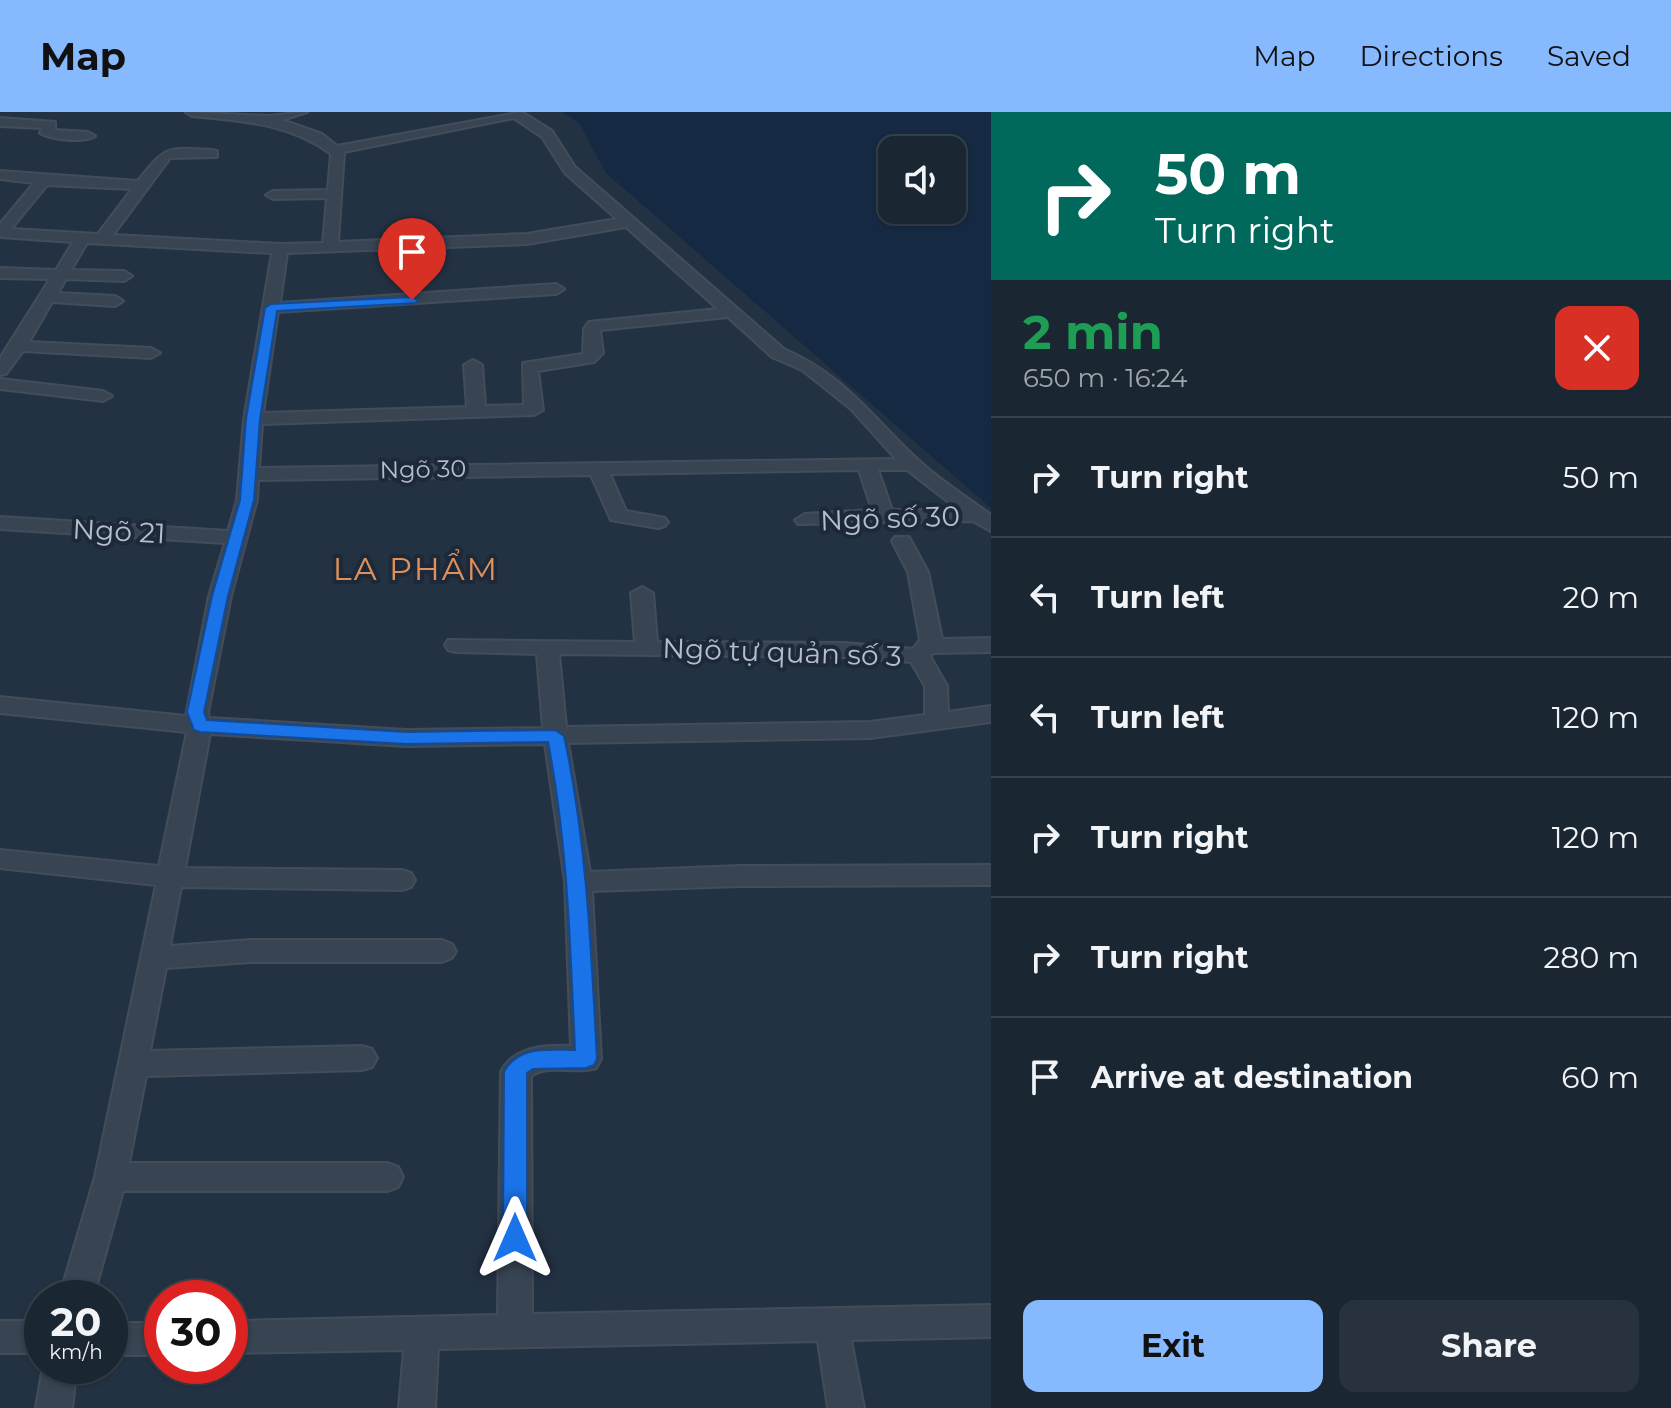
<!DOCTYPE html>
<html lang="en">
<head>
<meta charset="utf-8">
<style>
  body { margin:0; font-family:Montserrat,sans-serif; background:#27323e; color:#f1f3f6; height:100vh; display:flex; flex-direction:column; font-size:30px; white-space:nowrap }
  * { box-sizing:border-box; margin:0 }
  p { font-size:26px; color:#9fa5ac }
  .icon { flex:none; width:44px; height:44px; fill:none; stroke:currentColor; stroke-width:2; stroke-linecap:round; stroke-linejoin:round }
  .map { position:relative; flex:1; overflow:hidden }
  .side { display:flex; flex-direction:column; background:#1a2632; width:680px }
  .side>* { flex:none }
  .guide { background:#00695c; color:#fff; overflow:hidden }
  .buttons { position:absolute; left:878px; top:24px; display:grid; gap:16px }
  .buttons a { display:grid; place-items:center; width:88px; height:88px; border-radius:16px; background:#1a2632; box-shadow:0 2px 6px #0004,0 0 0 2px #38434d; font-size:40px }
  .speed { position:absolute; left:24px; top:1168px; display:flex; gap:16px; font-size:40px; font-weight:700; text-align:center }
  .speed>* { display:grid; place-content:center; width:104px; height:104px; border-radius:50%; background:#1a2632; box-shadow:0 2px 6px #0004,0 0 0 2px #38434d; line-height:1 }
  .speed small { font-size:20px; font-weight:400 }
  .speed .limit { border:12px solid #d22; background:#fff; color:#111 }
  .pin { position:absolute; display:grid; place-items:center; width:68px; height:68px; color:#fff; margin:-82px -34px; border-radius:50% 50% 50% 0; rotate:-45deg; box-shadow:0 0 8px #0007 }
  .pin .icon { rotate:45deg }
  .me { position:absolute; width:88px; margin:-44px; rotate:0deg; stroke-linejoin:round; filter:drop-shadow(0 0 6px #0008) }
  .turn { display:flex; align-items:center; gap:28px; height:168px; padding:0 32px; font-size:36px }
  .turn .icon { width:104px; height:104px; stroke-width:2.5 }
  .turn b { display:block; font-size:56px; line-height:68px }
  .round { display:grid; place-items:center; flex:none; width:84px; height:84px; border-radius:16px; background:#27323e }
  .summary { display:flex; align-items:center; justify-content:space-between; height:136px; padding:0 32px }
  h1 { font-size:48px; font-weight:700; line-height:60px; color:#1e9e55 }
  .button { display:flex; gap:16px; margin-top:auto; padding:16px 32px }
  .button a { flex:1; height:92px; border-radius:16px; background:#87b9ff; color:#111; font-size:32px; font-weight:700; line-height:92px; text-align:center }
  .button a+a { background:#27323e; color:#f1f3f6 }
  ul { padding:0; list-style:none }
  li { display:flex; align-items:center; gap:24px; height:120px; padding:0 32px; border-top:2px solid #38434d }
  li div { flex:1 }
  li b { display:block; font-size:30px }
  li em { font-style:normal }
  header { display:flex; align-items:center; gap:48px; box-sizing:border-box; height:112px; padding:0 40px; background:#87b9ff; color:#111 }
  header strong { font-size:38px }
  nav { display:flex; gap:44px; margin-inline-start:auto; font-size:28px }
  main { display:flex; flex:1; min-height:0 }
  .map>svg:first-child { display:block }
</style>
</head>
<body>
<header>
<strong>Map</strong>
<nav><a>Map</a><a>Directions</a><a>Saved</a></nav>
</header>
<main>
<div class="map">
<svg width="991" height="1296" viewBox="0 0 991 1296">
  <rect width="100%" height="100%" fill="#233243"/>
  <path fill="#152942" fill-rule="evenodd" d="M562 0H991V396L606 61 579 11ZM892 38H952V98H892Z"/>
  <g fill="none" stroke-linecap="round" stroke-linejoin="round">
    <g stroke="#424d5c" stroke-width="4">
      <path id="minor" d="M186 0 268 4 307 0 282 8 322 22 337 34 522 0 552 19 575 55 784 237C844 263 871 304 917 347 939 368 967 385 991 403V419L973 409 798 412 795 408 805 402 872 398 859 358 610 362 626 399 665 406 668 410 665 414 658 416 611 408 591 363 258 368 257 388 231 484 208 600 209 606 406 618 543 616 537 542 456 540 448 538 445 533 448 528 635 530 631 481 642 475 653 481 657 530 845 531 913 537 920 528 908 460 892 429 895 425H909L928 460 942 527 991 526V540L933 541 930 544 947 574 948 600 991 594V610L870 626 568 631 590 760 740 754 991 753V773L740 774 592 779 601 947 596 956C576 963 549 951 531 964L532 1202 991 1193V1225L851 1228 864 1296H828L818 1229 438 1237 435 1296H399L404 1238 230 1241V1209L498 1203 501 960C514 934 545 933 571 934L565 770 545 632 406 634 210 622 185 756 402 758 411 761 415 768 411 775 402 778 181 775 170 834 251 828H442L452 832 456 839 452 846 442 850H251L166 856 150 939 362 934 372 937 377 946 372 955 362 958 146 964 129 1051H387L398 1055 403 1065 398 1075 387 1079H123L93 1186H59L95 1065 156 773 0 756V738L159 754 187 620 0 601V585L186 604 209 484 225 431 0 417V405L228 419 237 388 244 307 272 141 87 131 71 158 124 159 132 164 124 169 66 167 58 181 115 184 123 189 115 194 52 190 29 230 151 236 160 241 151 246 23 239 6 262 0 263V246L50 167 0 166V156L56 158 73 130 0 125V112L34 71 0 67V59L138 69C167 32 167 36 212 38L217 39V45L170 46 113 123 280 132 323 131 327 86 273 87 266 83 273 79 328 78 331 42C290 11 242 9 192 4ZM514 6 542 25 565 61 617 107 527 122 338 130 344 40ZM47 73 132 77 98 122 11 117ZM626 115 718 197 589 210 584 217 583 242 523 251 524 293 485 294 482 253 473 248 464 253 467 295 263 301 278 200 556 182 564 177 556 172 280 191 287 141 527 132ZM728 205 772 245 802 258 851 297 896 347 259 356 262 312 534 303 543 298 538 259 594 250 603 241 600 218ZM878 358H907L959 398H892ZM559 542 845 545 911 550 925 574V603L870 610 566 615Z
        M0 6 55 10V18L88 20 95 24C84 31 51 28 40 21L42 16 0 14Z
        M0 267 103 279 112 284 103 289 0 277Z
        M0 1209H42V1241H0Z
        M110 1211H162V1243H110Z
        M43 1254H77L72 1296H36Z"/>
    </g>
    <use href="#minor" fill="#384452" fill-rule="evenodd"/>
  </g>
  <path fill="#1a73e8" stroke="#114b97" stroke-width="2" d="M412 185 418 188 416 191 277 199 260 307 254 388 228 484 204 600 207 608 406 620 555 618 564 624C587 731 591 838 597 947L594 953 586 956 533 957 527 961V1126L524 1134 515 1137 506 1134 503 1126 504 960C518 933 548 938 575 938 570 834 568 732 548 630L406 632 200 620 194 618 187 600 212 484 240 388 246 307 265 196 271 192Z"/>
  <g text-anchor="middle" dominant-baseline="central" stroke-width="8" stroke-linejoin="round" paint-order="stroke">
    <g font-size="24" fill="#b5bfcc" stroke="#1d2938">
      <text transform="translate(423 357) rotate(-1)">Ngõ 30</text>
    </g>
    <g font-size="28" fill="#b5bfcc" stroke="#1d2938">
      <text transform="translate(890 406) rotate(-2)">Ngõ số 30</text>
      <text transform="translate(119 419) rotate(3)">Ngõ 21</text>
      <text transform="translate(782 540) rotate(2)">Ngõ tự quản số 3</text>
    </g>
    <g font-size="32" letter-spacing="2" fill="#df915d" stroke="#1d2938">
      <text x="416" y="456">LA PHẨM</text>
    </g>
  </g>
</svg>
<div class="buttons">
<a><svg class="icon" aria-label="sound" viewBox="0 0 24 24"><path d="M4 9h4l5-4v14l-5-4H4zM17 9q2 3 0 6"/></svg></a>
</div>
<div class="speed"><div>20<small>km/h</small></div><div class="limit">30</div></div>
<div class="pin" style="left:412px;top:188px;background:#d93025"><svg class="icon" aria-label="arrive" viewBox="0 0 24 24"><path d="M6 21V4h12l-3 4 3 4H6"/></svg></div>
<svg class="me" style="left:515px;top:1126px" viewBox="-20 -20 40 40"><path d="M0-17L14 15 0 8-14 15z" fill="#1a73e8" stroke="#fff" stroke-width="4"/></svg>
</div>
<section class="side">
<div class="guide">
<div class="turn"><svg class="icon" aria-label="right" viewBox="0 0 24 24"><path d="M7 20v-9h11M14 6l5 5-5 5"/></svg><div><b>50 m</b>Turn right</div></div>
</div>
<div class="summary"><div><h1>2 min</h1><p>650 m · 16:24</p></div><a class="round" style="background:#d93025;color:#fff"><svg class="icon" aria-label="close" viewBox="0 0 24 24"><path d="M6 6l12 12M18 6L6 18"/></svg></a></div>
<ul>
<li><svg class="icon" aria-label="right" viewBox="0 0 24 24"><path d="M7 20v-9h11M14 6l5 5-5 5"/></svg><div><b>Turn right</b></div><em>50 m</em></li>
<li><svg class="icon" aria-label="left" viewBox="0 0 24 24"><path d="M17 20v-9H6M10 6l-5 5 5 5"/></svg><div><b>Turn left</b></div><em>20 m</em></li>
<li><svg class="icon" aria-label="left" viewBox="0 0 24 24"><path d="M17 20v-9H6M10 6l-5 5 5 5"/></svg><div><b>Turn left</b></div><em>120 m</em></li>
<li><svg class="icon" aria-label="right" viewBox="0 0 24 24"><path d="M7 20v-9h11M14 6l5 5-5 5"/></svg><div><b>Turn right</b></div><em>120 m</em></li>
<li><svg class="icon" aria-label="right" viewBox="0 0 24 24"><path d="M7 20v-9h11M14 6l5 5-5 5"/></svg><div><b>Turn right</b></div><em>280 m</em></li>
<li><svg class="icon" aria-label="arrive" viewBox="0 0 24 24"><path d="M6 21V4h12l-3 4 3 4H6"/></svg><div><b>Arrive at destination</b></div><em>60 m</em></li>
</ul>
<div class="button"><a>Exit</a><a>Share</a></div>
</section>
</main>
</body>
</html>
